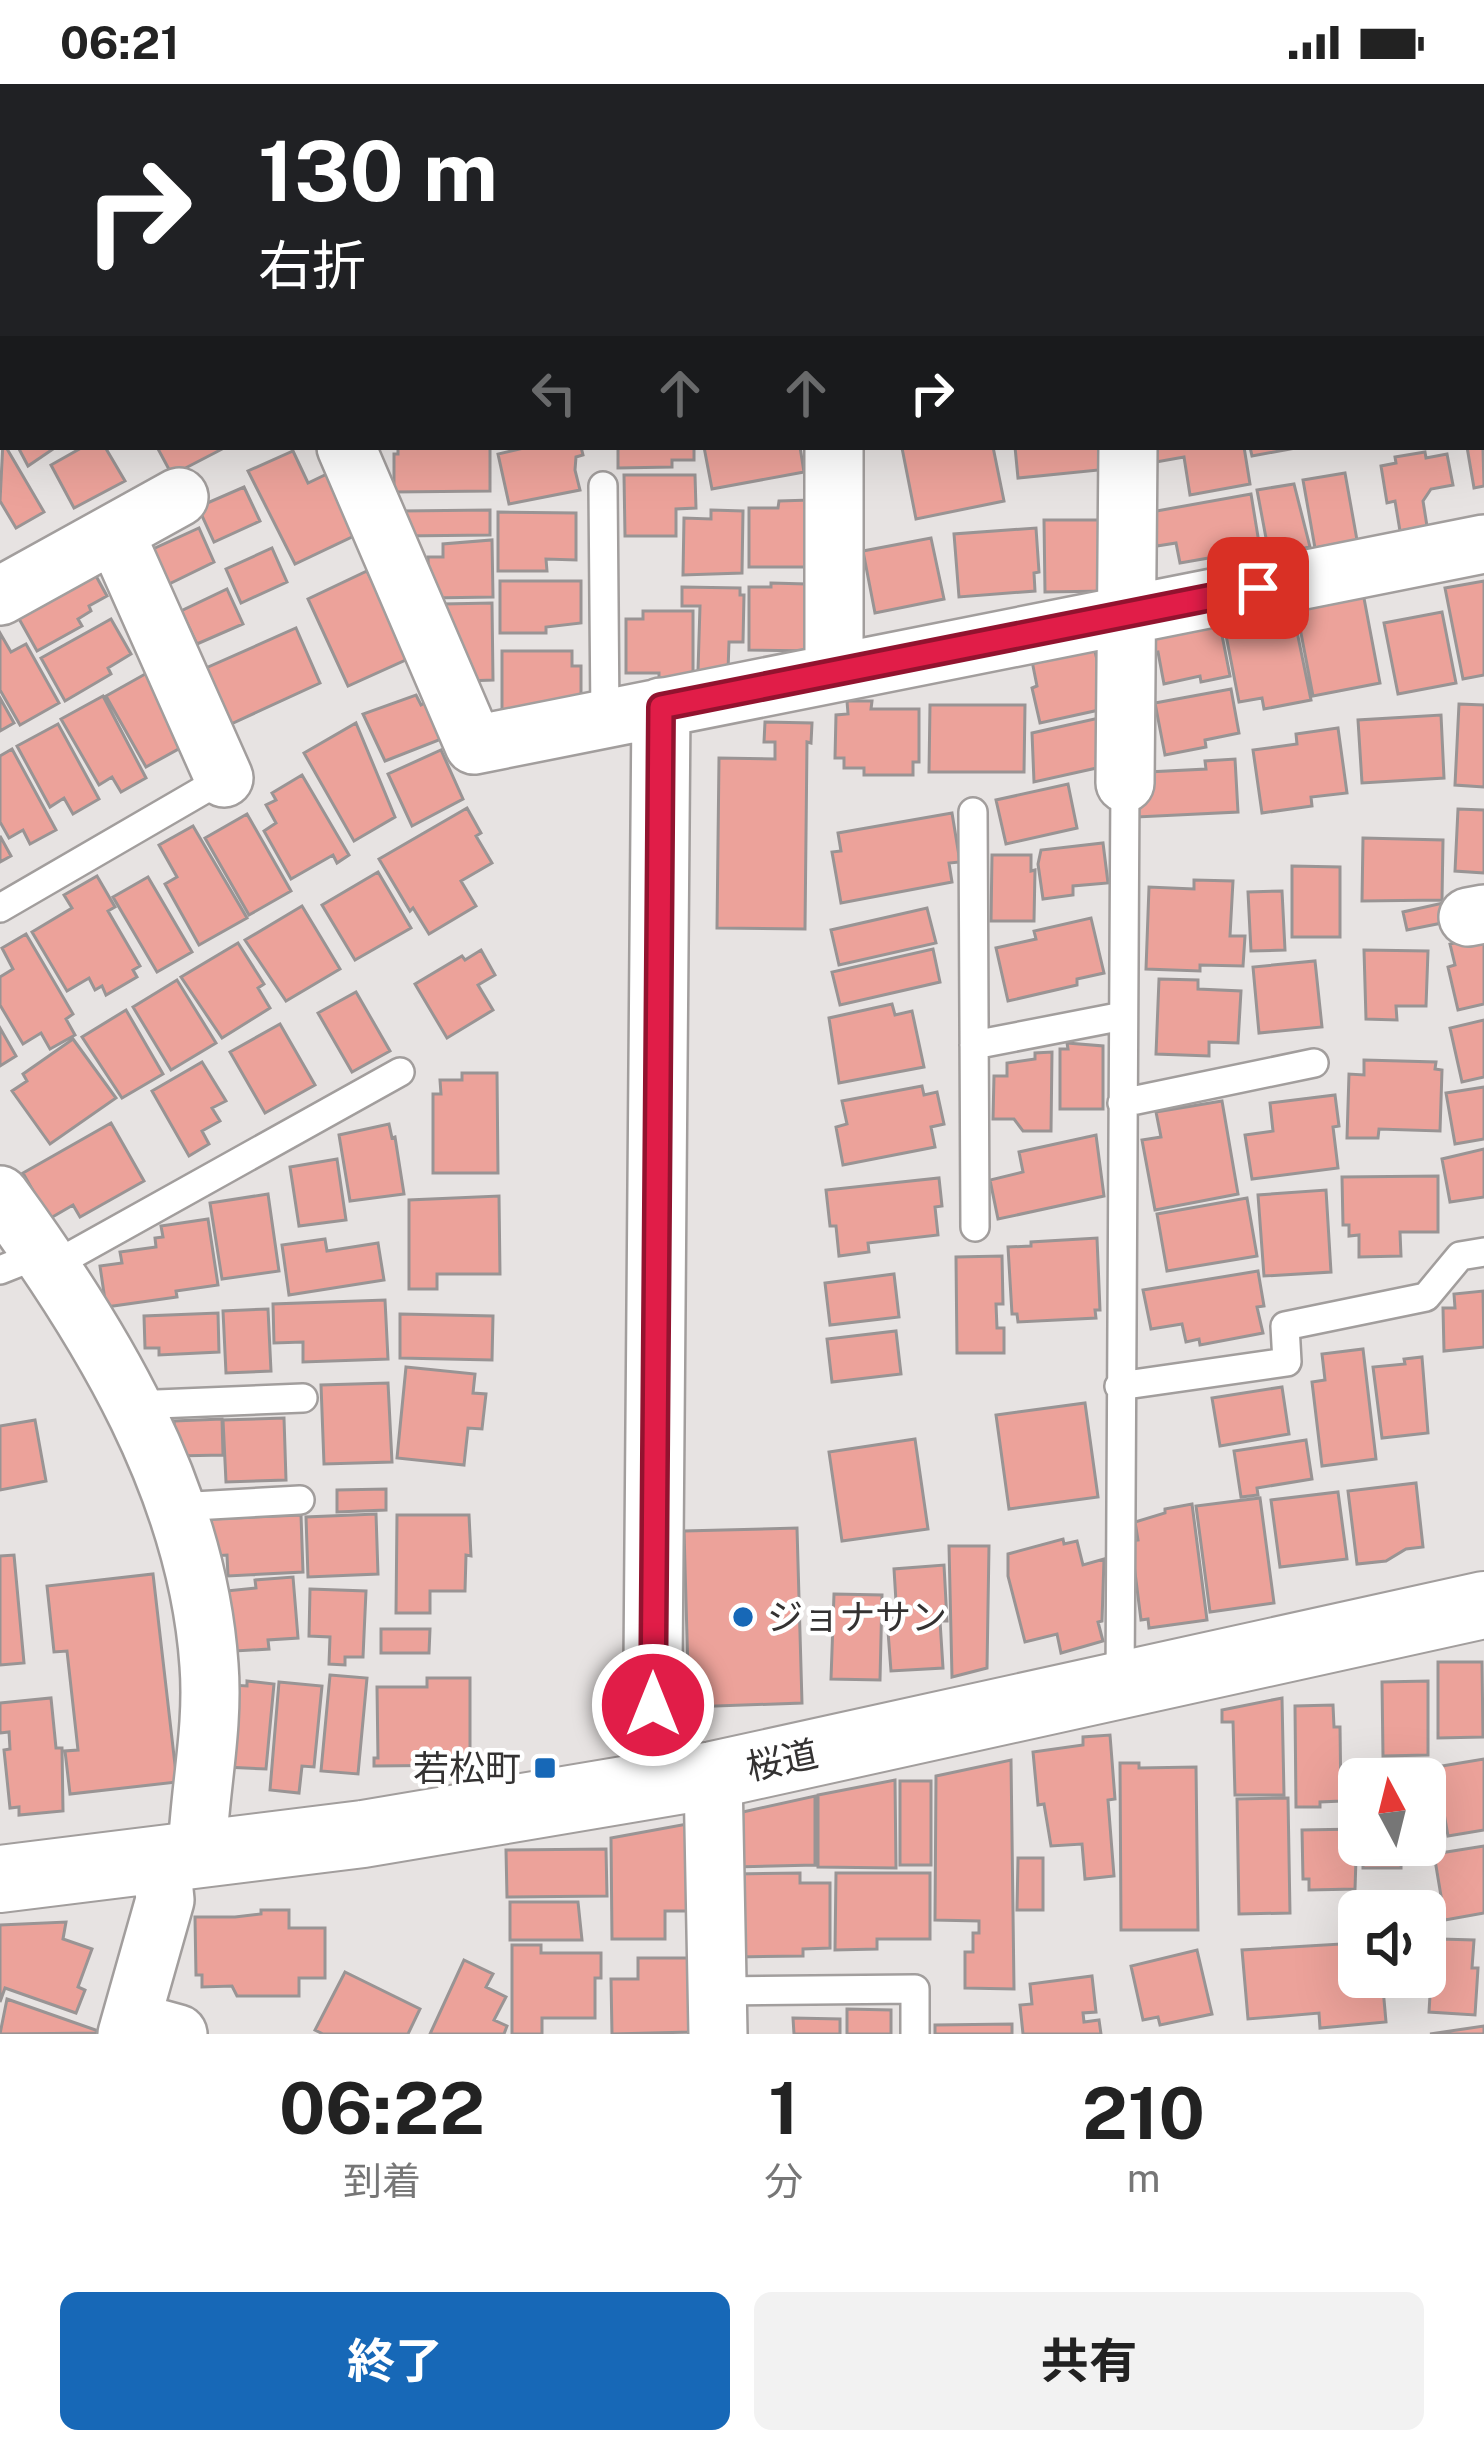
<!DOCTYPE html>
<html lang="ja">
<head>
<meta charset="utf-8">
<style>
  body { margin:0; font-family:"Public Sans","Noto Sans JP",sans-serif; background:#f2f2f2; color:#222; height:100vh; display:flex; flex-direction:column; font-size:45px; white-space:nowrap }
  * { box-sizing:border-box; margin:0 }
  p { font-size:39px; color:#767676 }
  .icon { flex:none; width:66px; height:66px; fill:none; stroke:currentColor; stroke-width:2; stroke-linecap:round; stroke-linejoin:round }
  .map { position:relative; height:1950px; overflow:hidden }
  .drawer { display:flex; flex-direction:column; background:#fff; flex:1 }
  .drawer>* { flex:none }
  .guide { position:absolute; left:0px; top:0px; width:1485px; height:366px; box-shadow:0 12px 48px #0002; background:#202124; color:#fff; overflow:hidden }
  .needle { width:78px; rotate:353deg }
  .buttons { position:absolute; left:1338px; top:1674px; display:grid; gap:24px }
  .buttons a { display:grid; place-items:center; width:108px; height:108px; border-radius:18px; background:#fff; box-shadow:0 12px 48px #0002; font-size:60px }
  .pin { position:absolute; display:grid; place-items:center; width:102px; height:102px; color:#fff; margin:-51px; border-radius:24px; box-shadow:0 6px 18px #0006 }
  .me { position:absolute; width:132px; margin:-66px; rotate:0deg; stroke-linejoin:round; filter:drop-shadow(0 0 9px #0008) }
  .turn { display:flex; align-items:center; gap:42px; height:252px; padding:0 60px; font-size:54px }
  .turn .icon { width:156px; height:156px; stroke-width:2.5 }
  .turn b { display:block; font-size:84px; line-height:102px }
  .lanes { display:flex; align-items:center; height:114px; padding:0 60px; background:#0003; justify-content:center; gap:60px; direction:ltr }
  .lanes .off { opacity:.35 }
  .eta { display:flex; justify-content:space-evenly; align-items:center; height:204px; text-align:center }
  .eta b { font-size:72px; font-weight:700; line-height:84px }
  .action { display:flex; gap:24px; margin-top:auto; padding:24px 60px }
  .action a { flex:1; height:138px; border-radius:18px; background:#1768b7; color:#fff; font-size:48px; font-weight:700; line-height:138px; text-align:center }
  .action a+a { background:#f2f2f2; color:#222 }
  .status { display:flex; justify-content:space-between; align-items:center; height:84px; padding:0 60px; background:#fff; direction:ltr }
  .status svg { height:33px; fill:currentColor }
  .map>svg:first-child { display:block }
</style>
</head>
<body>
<div class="status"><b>06:21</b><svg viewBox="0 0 49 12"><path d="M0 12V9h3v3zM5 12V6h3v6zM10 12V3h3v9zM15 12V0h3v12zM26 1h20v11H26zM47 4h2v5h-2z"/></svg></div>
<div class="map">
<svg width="1484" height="1950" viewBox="0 0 1484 1950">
  <rect width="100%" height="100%" fill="#e7e3e2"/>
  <path fill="#eca29a" stroke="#999494" stroke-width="3" d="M481 0H541V3H481Z
    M890 0H935V3H869Z
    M941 0H1020L1021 3H941Z
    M1245 0H1341V3H1239Z
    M1363 0H1465L1466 3H1363Z
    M1 253 3 257V327L0 322Z
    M1482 331 1484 402 1474 404 1467 363H1482Z
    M3 358 44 428 16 444 0 417Z
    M18 363H56L28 382Z
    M83 363H105L125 397 74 424 51 381Z
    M157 363H226L172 391Z
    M398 363H490V407L394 408V370H398Z
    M528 363H581L583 371 576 373 575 386 580 406 509 420 498 370Z
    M618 363H694V376H672V383L618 384Z
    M704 363H800L804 388 712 405Z
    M993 363 1004 417 916 435 902 364Z
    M1015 363H1107L1109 385 1018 394Z
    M1154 363H1244L1250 400 1190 411 1184 373 1156 378Z
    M1250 363H1301L1252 372Z
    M293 367 308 399 327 390 356 451 295 480 248 387Z
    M1425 368 1426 374 1447 370 1453 401 1431 405 1423 417 1427 442 1400 447 1395 417 1387 419 1381 382 1396 379 1395 373Z
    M1345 389 1357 456 1315 464 1303 396Z
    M624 391H695L696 424 676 425V452H625Z
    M1294 400 1310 463 1269 470 1257 406Z
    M244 403 260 437 214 458 198 423Z
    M1251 410 1260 465 1180 479 1176 459 1157 462 1151 428Z
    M811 416 812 483H749V424H778L779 417Z
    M490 426V451L401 452V427Z
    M711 426 743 427 742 489 683 491 684 434 711 435Z
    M498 428 576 429V476L546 475 547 487H498Z
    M1044 436H1107V507L1045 508Z
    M199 444 214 478 169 500 153 465Z
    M1036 444 1039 488 1034 489 1035 507 959 513 954 450Z
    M931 454 944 515 875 529 863 467Z
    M492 456 493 513 429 514 428 473H443V460Z
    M272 464 287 498 241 519 226 485Z
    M90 481 107 512 89 522 91 527 78 535 82 542 37 567 13 524Z
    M367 487 410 574 348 602 308 515Z
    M500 497H581V539L546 543V549H500Z
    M1484 497V591L1463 595 1445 504Z
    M771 499 806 500 813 567 749 566V503H771Z
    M682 503 740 504V511H744L743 558H729L728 587H698L700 522H682Z
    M227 505 243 540 197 560 181 527Z
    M1363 509 1380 599 1313 612 1296 523Z
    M492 519 493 596 466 597 444 520Z
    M643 527H693V596H659V589H626V535H643Z
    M1442 528 1456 599 1398 610 1384 539Z
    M1294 533 1311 616 1264 625 1262 614 1239 618 1225 546Z
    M111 535 131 570 108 584 111 590 65 617 41 574Z
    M1219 536 1230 592 1201 598 1200 592 1164 600 1158 568 1153 569 1151 555Z
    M296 544 320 599 231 640 206 584Z
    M0 549 11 568 26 560 59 619 20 641 0 606Z
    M1094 563 1108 624 1040 639 1032 604 1037 602 1032 577Z
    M502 567H572V582H581V613L502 632Z
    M147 589 182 663 146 683 106 612Z
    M1231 605 1239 649 1205 656 1206 663 1165 671 1155 619Z
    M416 611 421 621 428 617 444 654 385 677 363 630Z
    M103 612 146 694 121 708 112 693 99 701 61 635Z
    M0 614 14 639 0 647Z
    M847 617H872L871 625H919V678H913V691H864V684H844V674H835L836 631 848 630Z
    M1459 620 1484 621V703L1455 701Z
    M930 621H1025L1024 688H929Z
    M1441 631 1444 694 1362 699 1358 636Z
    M1099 634 1110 681 1034 698 1032 649Z
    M765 638 812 639 811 659 807 658 805 845 717 844 719 674 775 675V658H764Z
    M356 639 395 733 354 757 304 669Z
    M58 640 99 715 73 730 64 714 50 723 17 662Z
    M1338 644 1347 709 1311 713 1312 722 1262 729 1253 666 1297 660 1296 650Z
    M12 665 56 746 30 760 23 746 9 754 0 738V672Z
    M441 666 463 715 412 742 388 690Z
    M1235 675 1238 728 1137 733 1135 717 1148 688 1206 685 1205 677Z
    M302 691 349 771 337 779 333 771 291 795 264 747 276 739 266 721 276 716 272 709Z
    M1068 700 1077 744 1006 760 996 716Z
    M467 724 481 749 476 752 492 779 461 797 476 822 429 850 413 824 410 827 379 775Z
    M1458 725 1484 726V789L1455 787Z
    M952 729 960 778 949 779 952 798 841 819 832 768 841 767 838 749Z
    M247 730 291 807 249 831 205 754Z
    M193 742 247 834 199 861 165 800 177 793 159 761Z
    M0 752 11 772 0 778Z
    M1363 754 1443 756 1442 816 1362 817Z
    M1103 759 1108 799 1073 802V811L1043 815 1038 780 1041 766Z
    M992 771H1031V787L1035 786 1034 837H991Z
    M1292 782 1340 783V853H1292Z
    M378 788 411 844 355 876 322 821Z
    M97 792 115 823 108 827 140 882 133 886 137 893 106 911 102 902 95 906 89 894 67 907 32 848 72 824 64 811Z
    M148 793 192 868 157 888 113 813Z
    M1194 796 1233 797 1230 852H1245L1243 882 1200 881V887L1146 885 1149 803 1194 805Z
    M1282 807 1285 866 1251 867 1248 808Z
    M1443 819 1447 838 1407 846 1403 828Z
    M302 822 340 885 286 917 245 856Z
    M927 824 936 859 839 881 831 846Z
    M1091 834 1104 889 1077 895V901L1008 917 996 864 1036 855 1034 847Z
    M26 850 73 930 66 935 75 951 50 965 41 949 23 960 0 921V893L13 885 2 864Z
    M1484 852V920L1458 926 1448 883 1455 881 1450 860Z
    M238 859 264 900 258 904 270 924 222 954 181 893Z
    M933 865 940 898 840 921 832 888Z
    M481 866 495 891 478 901 493 926 447 954 415 900 462 872 465 876Z
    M1364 866 1428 867 1426 922H1396L1397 936 1366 935Z
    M1315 877 1322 943 1259 949 1253 883Z
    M1159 895 1198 896V905L1241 907 1238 959 1209 958V972L1156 970Z
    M177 896 216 959 171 986 133 923Z
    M356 908 390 967 352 988 318 929Z
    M892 920 895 931 912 927 924 983 839 999 829 934Z
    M126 926 163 990 122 1014 82 953Z
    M1484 936V993L1462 998 1450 944Z
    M280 940 315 1001 265 1029 230 968Z
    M0 944 16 972 0 982Z
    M73 955 116 1014 50 1060 12 1007 27 997 23 990Z
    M1067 959 1103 962V1025H1060V965H1068Z
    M1052 968 1051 1047H1023L1014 1035H993L994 992H1007V979L1035 975V969Z
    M1364 976 1436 978 1435 985 1442 986 1440 1047 1379 1045 1378 1054H1347L1349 990 1364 991Z
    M202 978 226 1017 212 1024 220 1037 202 1047 209 1060 189 1072 152 1007Z
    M462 989H497L498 1089H433V1010H441L440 996H462Z
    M922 1002 924 1011 937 1008 944 1040 931 1043 935 1063 843 1081 836 1043 847 1040 842 1017Z
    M1484 1003V1055L1455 1060 1446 1009Z
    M1335 1011 1339 1042 1333 1043 1338 1084 1252 1095 1245 1051 1273 1047 1270 1019Z
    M1222 1017 1238 1110 1155 1126 1142 1056 1161 1053 1156 1028Z
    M111 1039 144 1097 80 1133 73 1121 49 1135 23 1089Z
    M389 1040 392 1054 395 1053 404 1110 350 1117 339 1051Z
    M1096 1051 1104 1112 998 1135 990 1096 1023 1088 1019 1068Z
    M1484 1065V1113L1450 1118 1442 1075Z
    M337 1075 346 1136 299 1142 290 1083Z
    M1438 1092V1148H1400L1401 1172 1359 1173V1151L1349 1152V1141H1343L1342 1093Z
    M939 1094 942 1122 935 1123 938 1151 868 1159 869 1168 839 1172 836 1142H830L826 1106Z
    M1326 1106 1331 1188 1264 1192 1258 1111Z
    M268 1110 279 1187 222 1195 210 1119Z
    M499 1112 500 1190H437V1205H409V1116Z
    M1247 1114 1257 1172 1167 1187 1157 1130Z
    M208 1135 218 1201 176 1207 177 1213 106 1223 100 1182 122 1179 120 1168 156 1163 155 1154 163 1153 161 1142Z
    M1097 1154 1100 1226H1095L1096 1234 1018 1238 1017 1230H1012L1008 1163 1031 1162V1158Z
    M325 1155 327 1167 378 1159 384 1196 289 1211 282 1161Z
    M1002 1172 1003 1220H996L997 1244H1004V1269H957L956 1173Z
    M1258 1187 1264 1222 1257 1223 1263 1249 1200 1261 1199 1255 1186 1258 1182 1240 1151 1245 1143 1206Z
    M894 1190 899 1233 830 1241 825 1199Z
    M1483 1207 1484 1263 1444 1267 1443 1224H1455L1454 1210Z
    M385 1216 388 1275 303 1278V1258L274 1259 273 1220Z
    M268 1225 271 1287 226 1289 223 1227Z
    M218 1229 219 1268 159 1271V1264H145L144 1232Z
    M400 1230 493 1232 492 1276 400 1274Z
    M896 1247 901 1290 832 1298 827 1255Z
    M1363 1265 1376 1375 1322 1382 1312 1298 1325 1296 1322 1270Z
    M1422 1273 1428 1349 1382 1354 1373 1283 1405 1280 1404 1275Z
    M406 1283 475 1290 473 1309 486 1310 482 1345 468 1344 464 1381 397 1374Z
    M388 1299 392 1378 324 1380 321 1301Z
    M1282 1303 1289 1350 1220 1362 1212 1314Z
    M1085 1319 1098 1413 1009 1425 996 1331Z
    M284 1334 286 1396 226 1398 223 1336Z
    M222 1335 223 1371 175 1372 174 1337Z
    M35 1336 46 1397 0 1406V1342Z
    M915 1355 928 1445 842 1457 829 1368Z
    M1306 1356 1312 1395 1257 1404 1258 1411 1241 1413 1234 1367Z
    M1416 1399 1423 1463 1406 1465 1386 1477 1357 1480 1348 1407Z
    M386 1405V1426L337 1428V1406Z
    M1338 1408 1347 1475 1280 1483 1271 1416Z
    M1260 1414 1274 1519 1210 1528 1196 1422Z
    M1192 1420 1207 1536 1149 1544 1148 1535 1141 1536 1131 1457 1138 1456 1135 1438 1165 1429V1425Z
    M376 1430 378 1490 308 1493 306 1433Z
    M301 1431 303 1488 228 1492 227 1471 213 1472 211 1435Z
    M397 1431H469L471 1472 466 1471 465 1507H430V1529H396Z
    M797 1444 802 1619 689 1623 684 1447Z
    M1063 1455 1064 1460 1077 1457 1083 1481 1104 1475 1102 1537 1098 1538 1103 1557 1061 1569 1057 1550 1025 1558 1008 1492V1470Z
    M949 1462H989L987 1584 952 1593Z
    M14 1471 24 1579 0 1581V1472Z
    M944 1481 947 1537H940L943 1584 891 1587 887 1534H897L894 1485Z
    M153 1490 177 1698 70 1710 65 1667 78 1666 67 1567 54 1568 47 1502Z
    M293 1493 298 1554 268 1556 269 1565 235 1567 226 1507 256 1504 255 1496Z
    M310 1505 366 1507 363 1573H345V1581L329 1580 330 1553 309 1552Z
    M834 1510 882 1511 880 1596 831 1595Z
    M381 1545H430L429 1569H381Z
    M1438 1578H1482L1483 1653 1438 1654Z
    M330 1591 367 1594 358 1690 321 1687Z
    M427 1594H470V1673L475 1674V1681L374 1682V1674H378L377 1603H427Z
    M247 1597 274 1600 266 1685 225 1683 232 1601 247 1602Z
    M1428 1597V1671L1383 1672 1382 1598Z
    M279 1598 322 1602 314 1683 302 1682 299 1709 270 1706Z
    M51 1614 56 1664H62L63 1727 19 1731V1723L10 1724 4 1666 10 1665 9 1648 0 1649V1619Z
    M1282 1614 1284 1711H1235L1233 1638H1222V1626Z
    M1333 1621 1334 1643H1340L1341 1717 1320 1718V1723H1296L1295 1622Z
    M1110 1651 1115 1715 1108 1716 1114 1792 1085 1795 1082 1760 1051 1762 1044 1720 1038 1721 1033 1668 1083 1661V1653Z
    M1484 1675V1746L1448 1752 1436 1683Z
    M1011 1676 1014 1905 965 1904V1868H973V1849H979V1837L935 1836 936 1692Z
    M1120 1679H1139V1684L1196 1683 1198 1846H1121Z
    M895 1696 896 1784 818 1783V1711Z
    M900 1697H931V1781H900Z
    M1425 1702H1429L1430 1776H1401V1784H1363V1761H1425Z
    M815 1712V1781L734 1783V1730Z
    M1288 1714 1290 1829 1239 1830 1237 1715Z
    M698 1738 697 1827H665V1855H612L611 1754Z
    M1357 1745 1355 1805 1309 1806V1795H1303L1302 1746Z
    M1484 1762V1829L1445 1836 1434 1770Z
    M606 1765 607 1812 507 1813 506 1766Z
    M1018 1774H1043V1826H1017Z
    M800 1789V1799H830V1864L803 1865V1872L737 1873 736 1790Z
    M836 1789H930V1855H877V1865L835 1866Z
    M1397 1815 1423 1816 1422 1827H1396Z
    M510 1818H578L582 1856H510Z
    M261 1826H289V1844H325V1894H299V1912H237L232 1902 202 1903V1891H196L195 1833H235L261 1830Z
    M66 1838 63 1855 92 1865 78 1903 85 1906 76 1929 5 1904 0 1918V1841Z
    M1440 1855 1474 1856 1472 1884H1478L1475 1931 1429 1928 1433 1861 1440 1862Z
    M1357 1859 1359 1893H1382L1386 1938 1320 1944 1319 1929 1248 1935 1242 1866Z
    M512 1861H541V1869H601V1894H595V1934H542V1950H512Z
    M1197 1866 1212 1930 1160 1941 1158 1933 1143 1936 1131 1882Z
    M638 1874H691L692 1948 612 1950 611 1895H638Z
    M464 1876 493 1890 486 1903 506 1913 494 1936 507 1942 504 1950H430Z
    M345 1888 420 1925 408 1950H323L315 1946Z
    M1092 1892 1096 1928 1083 1929 1084 1938 1099 1936 1101 1950H1023L1020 1921 1032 1920 1030 1900Z
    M7 1915 104 1949 0 1950Z
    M847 1925 891 1926V1950H847Z
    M793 1934 840 1935V1950H794Z
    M1012 1940V1950H935V1941Z
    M1484 1942V1950H1430Z"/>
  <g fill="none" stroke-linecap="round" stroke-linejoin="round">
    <g stroke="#a29e9d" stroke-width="32">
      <path id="service" d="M730 0V3
        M1482 172H1484
        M603 402 605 635
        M973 728 975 1143
        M0 824 224 694
        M974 961 1123 932
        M1122 1019 1314 979
        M52 1182 400 988
        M0 1186 43 1169
        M1119 1302 1287 1278 1285 1242 1426 1213 1460 1172 1484 1168
        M132 1321 303 1314
        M176 1423 300 1416
        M1120 1601 1125 699
        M717 1907 915 1905V1950"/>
    </g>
    <g stroke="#a29e9d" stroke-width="62">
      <path id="minor" d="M835 3V0
        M1129 3V0
        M0 219 3 217
        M346 363 474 661 1484 460
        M115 449 224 694
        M0 512 179 413
        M834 588V363
        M1125 699 1128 363
        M1468 833 1484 830
        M0 1111C101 1249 197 1406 209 1581 214 1645 199 1708 197 1772
        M713 1691 718 1950
        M652 1701 661 623
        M131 1937 178 1950
        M127 1950 165 1816 161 1776"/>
    </g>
    <g stroke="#a29e9d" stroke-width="70">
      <path id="tertiary" d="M0 1795 363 1750 713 1691 1484 1521"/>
    </g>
    <use href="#service" stroke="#fff" stroke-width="27"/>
    <use href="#minor" stroke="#fff" stroke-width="57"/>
    <use href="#tertiary" stroke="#fff" stroke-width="66"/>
    <g stroke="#5e5c5b" stroke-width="14">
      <path id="rail" d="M87 3 92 0
        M145 3 150 0
        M213 3 218 0
        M267 3 272 0
        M0 55 3 53
        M0 90 3 88
        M0 129 3 128
        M0 159 3 158"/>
    </g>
    <use href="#rail" stroke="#fff" stroke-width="9" stroke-dasharray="27" stroke-linecap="butt"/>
  </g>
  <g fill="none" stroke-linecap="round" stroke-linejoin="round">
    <g stroke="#92132f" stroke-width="30">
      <path id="route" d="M653 1621 661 623 1258 504"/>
    </g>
    <use href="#route" stroke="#e11d48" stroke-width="21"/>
  </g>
  <g fill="#1768b7" stroke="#fff" stroke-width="4.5">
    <circle cx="743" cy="1533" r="12"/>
    <rect x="533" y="1672" width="24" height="24" rx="6"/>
  </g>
  <g text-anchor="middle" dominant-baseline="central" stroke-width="9" stroke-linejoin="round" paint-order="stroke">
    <g font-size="36" fill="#343232" stroke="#fff" text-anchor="start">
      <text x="767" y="1533">ジョナサン</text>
      <text x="521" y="1684" text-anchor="end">若松町</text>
    </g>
    <g font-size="36" fill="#343232" stroke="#fff">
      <text transform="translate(782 1676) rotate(-12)">桜道</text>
    </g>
  </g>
</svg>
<div class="buttons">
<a><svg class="needle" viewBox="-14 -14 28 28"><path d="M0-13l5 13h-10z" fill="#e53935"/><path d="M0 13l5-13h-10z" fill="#767676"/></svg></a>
<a><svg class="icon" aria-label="sound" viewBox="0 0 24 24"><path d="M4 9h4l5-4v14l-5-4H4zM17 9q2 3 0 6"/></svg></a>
</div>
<div class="pin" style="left:1258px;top:504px;background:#d93025"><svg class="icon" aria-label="arrive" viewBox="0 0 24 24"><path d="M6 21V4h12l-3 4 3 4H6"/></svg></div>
<svg class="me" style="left:653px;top:1621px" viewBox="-20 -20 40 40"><circle r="17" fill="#e11d48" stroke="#fff" stroke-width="3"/><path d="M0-11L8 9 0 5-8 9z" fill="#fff"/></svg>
<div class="guide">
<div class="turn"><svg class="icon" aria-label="right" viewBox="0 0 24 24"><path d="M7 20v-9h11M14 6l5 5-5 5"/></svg><div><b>130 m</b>右折</div></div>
<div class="lanes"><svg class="icon off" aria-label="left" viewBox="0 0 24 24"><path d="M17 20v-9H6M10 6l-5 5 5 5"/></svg><svg class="icon off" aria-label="ahead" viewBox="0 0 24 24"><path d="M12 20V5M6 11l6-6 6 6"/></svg><svg class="icon off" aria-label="ahead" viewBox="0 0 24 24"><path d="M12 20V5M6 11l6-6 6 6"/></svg><svg class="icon" aria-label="right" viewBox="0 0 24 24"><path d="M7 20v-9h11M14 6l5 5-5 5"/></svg></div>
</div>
</div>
<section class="drawer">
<div class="eta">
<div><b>06:22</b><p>到着</p></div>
<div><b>1</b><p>分</p></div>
<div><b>210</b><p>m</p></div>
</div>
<div class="action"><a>終了</a><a>共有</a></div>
</section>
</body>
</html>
